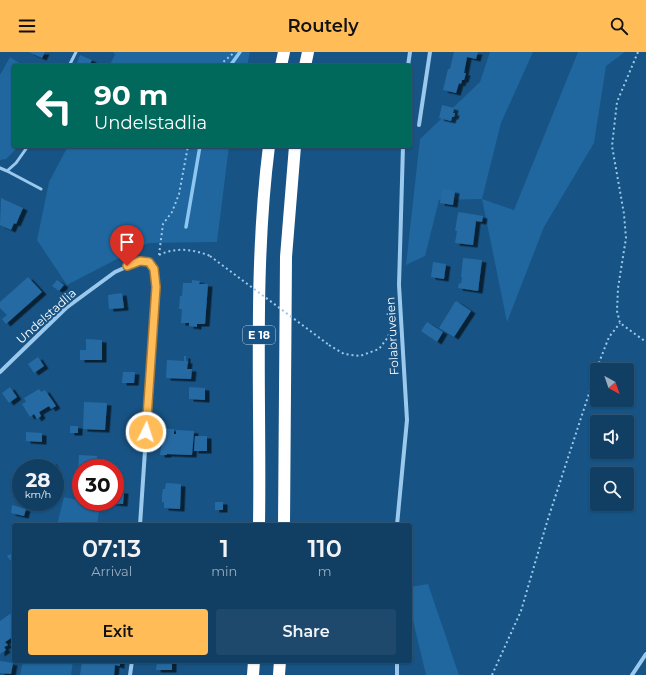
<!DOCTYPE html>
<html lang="en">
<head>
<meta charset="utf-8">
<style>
  body { margin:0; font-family:Montserrat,sans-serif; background:#1e496c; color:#f1f3f6; height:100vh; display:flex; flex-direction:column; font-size:15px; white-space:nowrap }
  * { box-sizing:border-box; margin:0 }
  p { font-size:13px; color:#9caebe }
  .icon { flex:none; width:22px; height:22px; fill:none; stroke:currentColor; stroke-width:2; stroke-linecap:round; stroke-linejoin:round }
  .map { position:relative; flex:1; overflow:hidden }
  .drawer { position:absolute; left:12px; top:471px; width:400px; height:140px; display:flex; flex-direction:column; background:#113e63; border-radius:4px; box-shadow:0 1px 3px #0004,0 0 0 1px #305778 }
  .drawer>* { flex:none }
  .hud { position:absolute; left:12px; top:12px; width:400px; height:84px; border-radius:4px; box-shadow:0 1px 3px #0004,0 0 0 1px #305778; background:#00695c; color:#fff; overflow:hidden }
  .needle { width:26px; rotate:140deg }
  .fabs { position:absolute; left:590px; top:311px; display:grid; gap:8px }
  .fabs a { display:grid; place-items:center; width:44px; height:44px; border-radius:4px; background:#113e63; box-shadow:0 1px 3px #0004,0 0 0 1px #305778; font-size:20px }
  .speed { position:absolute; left:12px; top:407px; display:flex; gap:8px; font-size:20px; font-weight:700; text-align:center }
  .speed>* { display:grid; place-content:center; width:52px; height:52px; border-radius:50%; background:#113e63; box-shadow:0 1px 3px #0004,0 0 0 1px #305778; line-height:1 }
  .speed small { font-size:10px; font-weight:400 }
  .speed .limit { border:6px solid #d22; background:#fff; color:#111 }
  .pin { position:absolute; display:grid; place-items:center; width:34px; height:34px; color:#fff; margin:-41px -17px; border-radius:50% 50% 50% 0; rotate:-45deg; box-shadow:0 0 4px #0007 }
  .pin .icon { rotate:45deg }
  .me { position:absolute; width:44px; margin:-22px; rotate:4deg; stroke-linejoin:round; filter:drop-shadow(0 0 3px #0008) }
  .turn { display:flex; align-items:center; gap:14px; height:84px; padding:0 16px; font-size:18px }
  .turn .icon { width:52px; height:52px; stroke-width:2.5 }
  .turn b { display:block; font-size:28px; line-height:34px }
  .eta { display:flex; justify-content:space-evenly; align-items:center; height:68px; text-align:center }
  .eta b { font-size:24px; font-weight:600; line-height:28px }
  .cta { display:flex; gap:8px; margin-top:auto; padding:8px 16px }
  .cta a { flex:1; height:46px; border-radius:4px; background:#ffbc57; color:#111; font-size:16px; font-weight:600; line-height:46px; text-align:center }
  .cta a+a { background:#1e496c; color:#f1f3f6 }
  header { display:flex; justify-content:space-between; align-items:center; height:52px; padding:0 16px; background:#ffbc57; color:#111; font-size:18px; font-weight:600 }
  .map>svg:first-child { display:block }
</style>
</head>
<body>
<header><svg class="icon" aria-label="menu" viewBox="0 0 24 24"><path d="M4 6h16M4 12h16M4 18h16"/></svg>Routely<svg class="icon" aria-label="search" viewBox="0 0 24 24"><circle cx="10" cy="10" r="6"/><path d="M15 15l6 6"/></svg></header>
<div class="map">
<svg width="646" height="623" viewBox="0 0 646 623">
  <defs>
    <filter id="shadow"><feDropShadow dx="4.5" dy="2.5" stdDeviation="0" flood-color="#0009"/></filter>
  </defs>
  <rect width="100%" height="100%" fill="#175384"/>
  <path fill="#1f679e" d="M113 0H250L247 14H109L115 3Z
    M490 0H533L501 71 482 147 514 158 578 0H625L606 14 594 91 544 175 507 270 482 147 439 148 425 204 406 213 420 87 480 30Z
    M10 5 24 14H14V94H19L6 107 0 108V23Z
    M68 94H229L217 190 148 191 67 233 37 188 49 130Z
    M64 445 100 453 97 473H57Z
    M428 532 459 623H426L410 556V535Z
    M23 609H73L71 623H20Z"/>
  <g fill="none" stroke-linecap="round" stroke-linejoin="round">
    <path stroke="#8dc6f0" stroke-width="3.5" d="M230 14 240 0
      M186 175 200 94"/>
  </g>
  <path fill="#256ba3" filter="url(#shadow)" d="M29 0H45L42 6Z
    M454 0H478L476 7 467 5 464 21H466L464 28H462L461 32 459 31 456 41 443 38 448 17H450Z
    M80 3 92 8 89 14H76Z
    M442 53 454 56 453 61H455L454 65H452L451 69 439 66Z
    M442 137 455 139 453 153 440 151Z
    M1 146 23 156 16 172 14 171 11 178 0 173Z
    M459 160 483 164 482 170 476 169 473 193 455 191 457 179H455L458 161Z
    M463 206 482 208 478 239 458 236 459 231 461 232 462 225H461Z
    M433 210 446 212 444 227 431 225Z
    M28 225 42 240 6 272 2 267 7 263 0 256V250Z
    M57 228 64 233 59 239 52 234Z
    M192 228 200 229 199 232H208L205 272H197V275L189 274V271H181L182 257H179L180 244H182L183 231H192Z
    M122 241 124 256 109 257 108 243Z
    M456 249 471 259 454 285 439 276 455 250Z
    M427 270 443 280 437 290 421 279Z
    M86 287 102 288V308H80V298H86Z
    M184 304H186V309H188L187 317H192L191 327 166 326 167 308 184 309Z
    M38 305 44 314 34 321 28 312Z
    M123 320H135L134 331H122Z
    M10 335 17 345 9 351 2 341Z
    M189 335 205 336V348L189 347Z
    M39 337 41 340 45 338 56 354 51 357 49 354 39 360 41 364 37 367 34 362 30 365 22 352 26 350 24 346Z
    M84 350 107 351 105 378 83 377Z
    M70 374H78V381H70Z
    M165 377H174V382H176V378L194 379 192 403 167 402V403H160L162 390H160V381L165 382Z
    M26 380 42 381V390L26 389Z
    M195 384H207V399H194Z
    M79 403 97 404V414L95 413 94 416H81V437H72V426H78Z
    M41 410 44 415 52 410 58 420 55 422V416H30Z
    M21 430V445L14 434Z
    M166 431 181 432 180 457 164 456V450H162V443L163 437H165Z
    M115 439H124L123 452 111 451V450H115Z
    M215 450H223V458H215Z
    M12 453 26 457 24 464 11 461Z
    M14 500V513L7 504Z
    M14 559V589L11 586 5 590 8 593 4 595 6 598 0 602V569Z
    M0 609 13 611 11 622 0 621Z
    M82 609H120V614L115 613 114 623H80Z
    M157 609H172V618H156Z"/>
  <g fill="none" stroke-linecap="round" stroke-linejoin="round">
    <path stroke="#9bc9ed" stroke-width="2" stroke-dasharray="2 3" stroke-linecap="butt" d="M638 0 617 50 612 94 624 162 626 186 618 236 617 259 620 271 646 290
      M221 14 222 11 235 0
      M159 203 163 172 172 160 179 142 188 94
      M159 203C176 195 193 197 210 204
      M329 293 344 302 360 304 379 297 388 285 392 272
      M492 623 521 559 547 470 600 308 609 285 620 271"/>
    <path stroke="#9bc9ed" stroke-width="3" d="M69 14 76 0
      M0 116 7 119 16 111 28 94
      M7 119 41 137"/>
    <path stroke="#9bc9ed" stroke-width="4" d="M408 14 410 0
      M419 73 430 0
      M0 320 66 256 115 220 140 209 149 210 154 217 156 235 140 473
      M397 473 407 368 399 233 403 94
      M130 623 132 609
      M397 623V609
      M632 623 646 602"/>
    <path stroke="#fff" stroke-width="12" d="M281 14 284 0
      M305 14 308 0
      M259 473C261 347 253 220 269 94
      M284 473 286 205 295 94
      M253 623 254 609
      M279 623 280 609"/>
    <path stroke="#9bc9ed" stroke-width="2" stroke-dasharray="2 3" stroke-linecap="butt" d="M210 204 329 293"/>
  </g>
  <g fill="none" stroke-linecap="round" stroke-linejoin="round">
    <g stroke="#a67a39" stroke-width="10">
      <path id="route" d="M127 214 140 209 149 210 154 217 156 235 146 380"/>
    </g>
    <use href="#route" stroke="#ffbc57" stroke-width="7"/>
  </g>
  <g text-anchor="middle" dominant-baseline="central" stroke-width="4" stroke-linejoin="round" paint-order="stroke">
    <rect fill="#175384" stroke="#b9cbda" stroke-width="1" x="243" y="274" width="32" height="18" rx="3"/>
    <g font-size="11" font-weight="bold" fill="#fff">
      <text x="259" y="283">E 18</text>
    </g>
    <g font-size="12" fill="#fff" stroke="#175384">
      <text transform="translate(46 264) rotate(-42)">Undelstadlia</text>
      <text transform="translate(392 284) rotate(-93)">Folabruveien</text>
    </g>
  </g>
</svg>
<div class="fabs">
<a><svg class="needle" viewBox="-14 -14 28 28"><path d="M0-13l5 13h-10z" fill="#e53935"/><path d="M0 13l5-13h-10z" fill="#9caebe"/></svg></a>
<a><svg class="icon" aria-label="sound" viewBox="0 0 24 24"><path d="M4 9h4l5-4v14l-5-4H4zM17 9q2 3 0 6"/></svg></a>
<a><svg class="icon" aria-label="search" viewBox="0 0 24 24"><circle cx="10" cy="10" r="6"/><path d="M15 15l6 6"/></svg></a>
</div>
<div class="speed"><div>28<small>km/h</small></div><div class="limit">30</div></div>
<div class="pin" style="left:127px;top:214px;background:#d93025"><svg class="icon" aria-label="arrive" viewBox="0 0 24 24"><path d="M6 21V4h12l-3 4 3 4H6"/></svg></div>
<svg class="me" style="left:146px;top:380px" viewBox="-20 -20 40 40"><circle r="17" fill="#ffbc57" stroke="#fff" stroke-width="3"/><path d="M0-11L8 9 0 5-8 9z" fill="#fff"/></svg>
<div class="hud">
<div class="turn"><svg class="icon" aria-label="left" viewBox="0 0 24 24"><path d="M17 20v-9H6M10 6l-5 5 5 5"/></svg><div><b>90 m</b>Undelstadlia</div></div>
</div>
<section class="drawer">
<div class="eta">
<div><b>07:13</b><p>Arrival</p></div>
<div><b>1</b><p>min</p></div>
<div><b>110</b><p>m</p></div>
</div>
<div class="cta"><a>Exit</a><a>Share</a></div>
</section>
</div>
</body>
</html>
